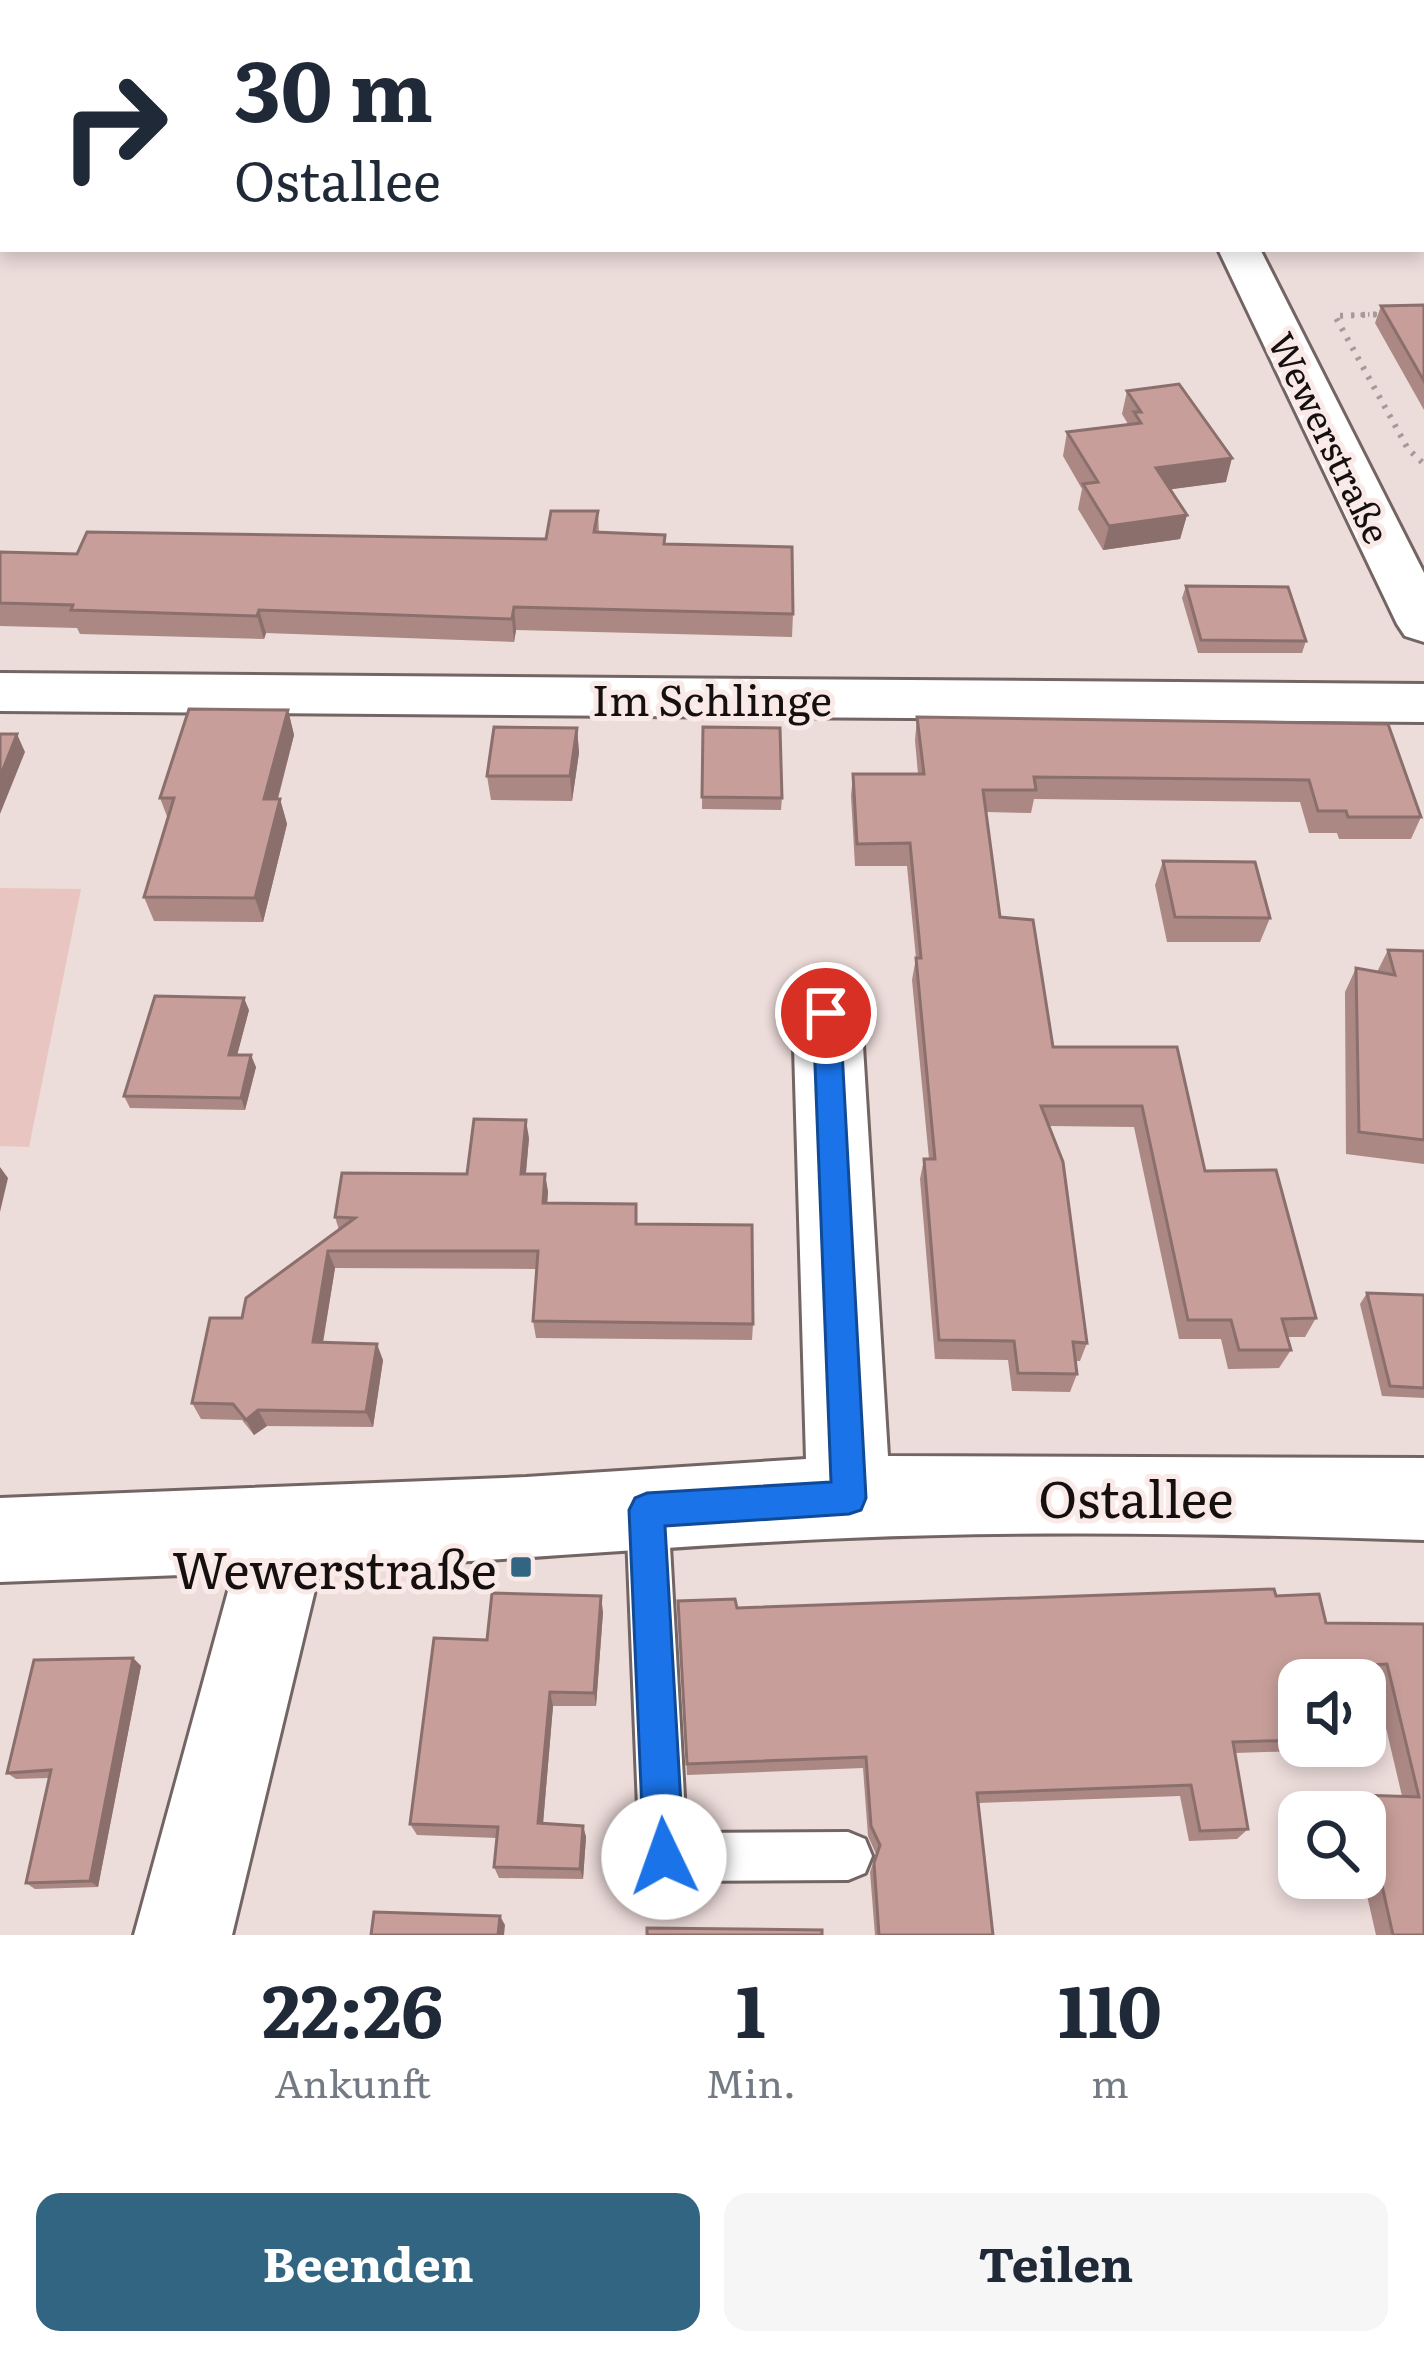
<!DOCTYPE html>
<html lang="de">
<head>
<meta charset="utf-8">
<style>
  body { margin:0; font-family:Literata,serif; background:#f6f6f7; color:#1f2937; height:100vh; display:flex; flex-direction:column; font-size:45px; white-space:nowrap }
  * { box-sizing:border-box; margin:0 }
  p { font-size:39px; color:#747a83 }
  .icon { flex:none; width:66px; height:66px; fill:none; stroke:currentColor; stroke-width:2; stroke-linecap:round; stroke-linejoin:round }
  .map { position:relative; height:1935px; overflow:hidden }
  .panel { display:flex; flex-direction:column; background:#fff; flex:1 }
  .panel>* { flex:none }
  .banner { position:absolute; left:0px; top:0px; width:1425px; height:252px; box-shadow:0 6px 18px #0003; background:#fff; color:#1f2937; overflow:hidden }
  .tools { position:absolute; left:1278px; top:1659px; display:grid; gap:24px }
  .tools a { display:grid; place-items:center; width:108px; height:108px; border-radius:24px; background:#fff; box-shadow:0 6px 18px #0003; font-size:60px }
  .pin { position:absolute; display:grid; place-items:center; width:102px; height:102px; color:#fff; margin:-51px; border:6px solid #fff; border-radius:50%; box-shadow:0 3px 12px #0007 }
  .me { position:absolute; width:132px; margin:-66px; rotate:357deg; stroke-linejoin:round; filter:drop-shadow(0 0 9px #0008) }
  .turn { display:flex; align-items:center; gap:42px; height:252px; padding:0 36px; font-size:54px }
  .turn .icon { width:156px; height:156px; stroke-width:2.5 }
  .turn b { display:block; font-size:84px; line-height:102px }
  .eta { display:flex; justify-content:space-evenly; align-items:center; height:204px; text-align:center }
  .eta b { font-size:72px; font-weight:700; line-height:84px }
  .primary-button { display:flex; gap:24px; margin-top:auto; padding:24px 36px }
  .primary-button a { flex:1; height:138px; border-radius:24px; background:#316582; color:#fff; font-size:48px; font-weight:700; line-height:138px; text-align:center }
  .primary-button a+a { background:#f6f6f7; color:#1f2937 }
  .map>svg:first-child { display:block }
</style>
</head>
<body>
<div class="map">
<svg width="1424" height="1935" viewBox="0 0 1424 1935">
  <rect width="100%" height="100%" fill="#ecdcda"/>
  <path fill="#e9c5c1" d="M0 888 81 889 29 1147 0 1146Z"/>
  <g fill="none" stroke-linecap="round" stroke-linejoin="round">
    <g stroke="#736563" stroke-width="6">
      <path id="service" d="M647 1489 662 1495 668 1510 686 1833 848 1832 865 1839 872 1856 865 1873 848 1880 664 1881 647 1874 640 1857 626 1510 632 1495Z"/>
    </g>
    <g stroke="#736563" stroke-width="6">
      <path id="minor" d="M0 673 1424 684V722L0 711Z
        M827 986 851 994 861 1013 888 1456 1424 1458V1540C1233 1534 1039 1530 848 1538 672 1545 496 1562 320 1569L232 1935H134L233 1573 0 1582V1498L526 1477 806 1459 793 1013 803 994Z"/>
    </g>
    <g stroke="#736563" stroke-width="6">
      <path id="tertiary" d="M1422 63H1424L1422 86Z"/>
    </g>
    <g stroke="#736563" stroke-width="6">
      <path id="secondary" d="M1104 0H1138L1139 3H1105Z
        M1218 249H1260L1424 573V642L1405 636 1397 624Z"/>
    </g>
    <path stroke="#a69a98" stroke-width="4.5" stroke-dasharray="1.5 6" stroke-linecap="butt" d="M1353 315 1387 314"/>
    <path stroke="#a69a98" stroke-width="6" stroke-dasharray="3 8" stroke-linecap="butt" d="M1387 314 1335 316 1408 449 1424 464"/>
    <use href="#service" fill="#fff" fill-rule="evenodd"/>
    <use href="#minor" fill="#fff" fill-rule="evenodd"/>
    <use href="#tertiary" fill="#fff" fill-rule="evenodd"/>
    <use href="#secondary" fill="#fff" fill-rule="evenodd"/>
  </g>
  <path fill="#ab8884" d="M1424 305V410L1375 323 1381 306Z
    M1127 391 1226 482 1170 489 1187 515 1180 539 1103 550 1078 509 1082 489 1063 456 1067 432 1128 424 1122 414Z
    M598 511 599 533 665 544 793 614 792 637 516 630 514 642 266 633 264 639 80 634 77 628 0 626V552L77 554 546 539Z
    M1186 586 1306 641 1302 653H1198L1182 598Z
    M288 710 294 735 278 799H280L287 824 263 922 154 921 144 897 168 819 160 798Z
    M917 717 1388 724 1421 817 1411 839H1339L1337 833H1309L1300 802 1034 799 1031 813 986 812 1000 917 1053 1047H1177L1205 1171 1316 1318 1305 1337H1287L1291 1350 1279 1368 1228 1369 1221 1339H1179L1134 1127 1049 1126 1087 1343 1080 1361H1076L1077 1374 1070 1392 1012 1391 1008 1360 935 1359 920 1179 924 1159H929L912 980 916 958 907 866H855L851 796 853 774H918L915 740Z
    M703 727 782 798 781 810 702 809Z
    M577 728 579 753 572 801 491 800 487 776Z
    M1163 861 1270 918 1260 942H1167L1155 885Z
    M1388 950 1424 951V1173V1164L1346 1154 1345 992 1356 968 1377 972Z
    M249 1010 237 1055 256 1067 245 1110 130 1108 124 1096Z
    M529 1138 526 1174H545L548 1192 547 1203 638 1224 753 1324 752 1340 536 1338 533 1321 537 1269 335 1268 323 1343 383 1360 373 1427 267 1426 254 1435 242 1420 201 1419 192 1403 242 1318 339 1230 335 1217 467 1174Z
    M1367 1293 1424 1295V1398L1382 1396 1360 1304Z
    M1276 1596 1326 1623 1424 1624V1935H1376L1363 1878H1365V1812H1349L1348 1806 1362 1795 1402 1796 1374 1677 1297 1681 1299 1688V1746H1305L1300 1751 1235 1753 1248 1829 1237 1839 1189 1841 1180 1796 978 1803 993 1935H875L870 1872 876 1854 868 1836 863 1768 687 1775 678 1601 737 1608Z
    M603 1612 596 1706H553L543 1824 583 1826 586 1837 583 1879 499 1878 494 1867 497 1838 417 1835 410 1824 487 1640Z
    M133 1658 141 1666 98 1887 35 1889 26 1883 49 1778 16 1779 7 1773Z"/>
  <path fill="#8b6f6c" d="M1232 458 1226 482 1151 492 1156 468Z
    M1187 515 1180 539 1103 550 1109 526Z
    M514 607 516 630 514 642 512 619Z
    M259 610 266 633 264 639 257 616Z
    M288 710 294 735 271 824 264 799Z
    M577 728 579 753 572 801 570 776Z
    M17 734 25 752 0 814V777Z
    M280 799 287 824 263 922 255 898Z
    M244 998 249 1010 234 1067 229 1055Z
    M251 1055 256 1067 245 1110 241 1098Z
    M526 1120 529 1138 524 1192 521 1174Z
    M0 1167 8 1178 0 1212Z
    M545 1174 548 1192 546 1220 543 1203Z
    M328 1251 335 1268 320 1359 313 1342Z
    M377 1344 383 1360 373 1427 366 1412Z
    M258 1410 267 1426 254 1435 246 1420Z
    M601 1596 603 1612 596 1706 594 1693Z
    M133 1658 141 1666 98 1887 90 1881Z
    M550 1692 553 1706 542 1835 538 1823Z
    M583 1826 586 1837 583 1879 580 1869Z
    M500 1916 505 1925 504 1935H498Z"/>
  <path fill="#c79e9a" stroke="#8b6f6c" stroke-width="3" d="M1180 0H1299L1298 3H1181Z
    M1424 305V381L1381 306Z
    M1179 384 1232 458 1156 468 1187 515 1109 526 1083 484 1098 482 1067 432 1141 423 1134 412H1141L1127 391Z
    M551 511H598L594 532 665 535 664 544 792 547 793 614 514 607 512 619 259 610 257 616 71 610 73 605 0 603V552L77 554 87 532 546 539Z
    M1186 586 1288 587 1306 641 1201 640Z
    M189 709 288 710 264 799H280L255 898 144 897 174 798H160Z
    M917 717 1388 724 1421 817H1348L1346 811H1318L1309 780 1034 777 1036 790H983L1000 917 1033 920 1053 1047H1177L1205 1171 1276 1170 1316 1318 1282 1319 1291 1350H1239L1231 1320H1188L1142 1106H1041L1063 1162 1087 1343 1073 1342 1077 1374 1018 1373 1014 1341 939 1340 924 1159H935L916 958H921L910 843 857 844 853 774H924Z
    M494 727 577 728 570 776H487Z
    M703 727 780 728 782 798 702 797Z
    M0 734H17L0 777Z
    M1163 861 1255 862 1270 918 1175 917Z
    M1388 950 1424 951V1140L1359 1132 1356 968 1395 975Z
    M155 996 244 998 229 1055H251L241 1098 124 1096Z
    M474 1119 526 1120 521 1174H545L543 1203 636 1204V1224L752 1225 753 1324 533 1321 538 1251H328L313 1342 377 1344 366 1412 258 1410 246 1420 233 1404 192 1403 210 1318H242L246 1298 355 1218 335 1217 342 1173 467 1174Z
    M1367 1293 1424 1295V1388L1390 1386Z
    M1274 1589 1276 1596 1319 1594 1326 1623 1424 1624V1935H1393L1362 1795 1419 1797 1387 1664 1294 1669 1299 1688V1740L1233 1742 1248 1829 1200 1831 1191 1785 977 1793 993 1935H879L874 1863 880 1845 871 1826 866 1757 687 1764 678 1601 735 1599 737 1608Z
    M492 1593 601 1596 594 1693 550 1692 538 1823 583 1826 580 1869 494 1867 498 1827 410 1824 434 1638 487 1640Z
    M133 1658 90 1881 26 1883 51 1770 7 1773 34 1660Z
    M374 1912 500 1916 498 1935H371Z
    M647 1928 822 1930V1935H647Z"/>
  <path fill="#1a73e8" stroke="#114b97" stroke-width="3" d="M826 1002 840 1013 866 1498 861 1510 849 1514 665 1526 684 1857 678 1871 664 1876 650 1871 644 1857 629 1510 635 1498 647 1493 831 1482 813 1013Z"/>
  <rect fill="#316582" stroke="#f9e9e7" stroke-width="4.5" x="509" y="1555" width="24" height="24" rx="6"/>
  <g text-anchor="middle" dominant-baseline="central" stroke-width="10" stroke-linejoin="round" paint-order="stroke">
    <g font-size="36" fill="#15100f" stroke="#f9e9e7">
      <text transform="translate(1331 437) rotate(64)">Wewerstraße</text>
    </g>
    <g font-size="42" fill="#15100f" stroke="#f9e9e7">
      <text x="712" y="698">Im Schlinge</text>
    </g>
    <g font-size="51" fill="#15100f" stroke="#f9e9e7">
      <text x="1136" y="1496">Ostallee</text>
    </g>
    <g font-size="51" fill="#15100f" stroke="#f9e9e7" text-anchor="end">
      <text x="497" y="1567">Wewerstraße</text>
    </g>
  </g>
</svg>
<div class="tools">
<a><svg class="icon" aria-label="sound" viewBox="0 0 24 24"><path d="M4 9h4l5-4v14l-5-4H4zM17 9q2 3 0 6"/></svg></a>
<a><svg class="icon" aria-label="search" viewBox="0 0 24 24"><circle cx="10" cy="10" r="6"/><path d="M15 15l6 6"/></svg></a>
</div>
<div class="pin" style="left:826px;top:1013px;background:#d93025"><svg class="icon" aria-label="arrive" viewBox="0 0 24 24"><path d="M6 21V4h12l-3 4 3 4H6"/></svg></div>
<svg class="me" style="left:664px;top:1857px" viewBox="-20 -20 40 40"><circle r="19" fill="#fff"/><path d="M0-13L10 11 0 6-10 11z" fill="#1a73e8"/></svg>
<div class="banner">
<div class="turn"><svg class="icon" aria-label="right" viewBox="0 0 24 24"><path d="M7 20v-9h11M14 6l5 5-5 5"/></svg><div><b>30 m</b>Ostallee</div></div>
</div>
</div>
<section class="panel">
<div class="eta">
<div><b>22:26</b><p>Ankunft</p></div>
<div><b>1</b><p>Min.</p></div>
<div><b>110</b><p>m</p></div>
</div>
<div class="primary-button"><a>Beenden</a><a>Teilen</a></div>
</section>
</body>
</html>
